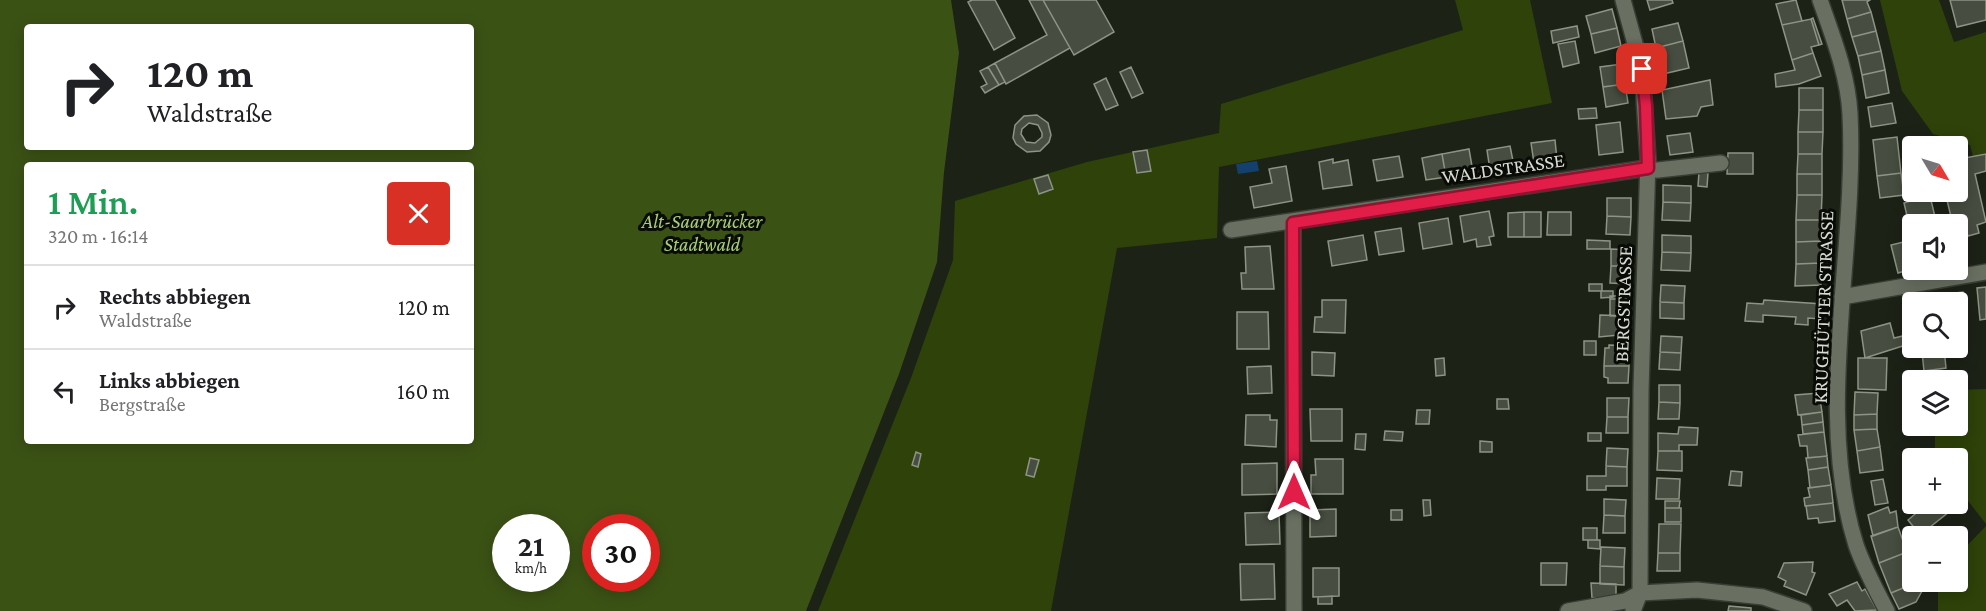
<!DOCTYPE html>
<html lang="de">
<head>
<meta charset="utf-8">
<style>
  body { margin:0; font-family:"Crimson Pro",serif; background:#f2f2f2; color:#202124; height:100vh; display:flex; flex-direction:column; font-size:22px; white-space:nowrap }
  * { box-sizing:border-box; margin:0 }
  p { font-size:20px; color:#757577 }
  .icon { flex:none; width:33px; height:33px; fill:none; stroke:currentColor; stroke-width:2; stroke-linecap:round; stroke-linejoin:round }
  .map { position:relative; flex:1; overflow:hidden }
  .panel { position:absolute; left:24px; top:162px; width:450px; height:282px; display:flex; flex-direction:column; background:#fff; border-radius:6px; box-shadow:0 3px 15px #0003 }
  .panel>* { flex:none }
  .guide { position:absolute; left:24px; top:24px; width:450px; height:126px; border-radius:6px; box-shadow:0 3px 15px #0003; background:#fff; color:#202124; overflow:hidden }
  .needle { width:39px; rotate:128deg }
  .tools { position:absolute; left:1902px; top:136px; display:grid; gap:12px }
  .tools a { display:grid; place-items:center; width:66px; height:66px; border-radius:6px; background:#fff; box-shadow:0 3px 15px #0003; font-size:30px }
  .speed { position:absolute; left:492px; top:514px; display:flex; gap:12px; font-size:30px; font-weight:700; text-align:center }
  .speed>* { display:grid; place-content:center; width:78px; height:78px; border-radius:50%; background:#fff; box-shadow:0 3px 15px #0003; line-height:1 }
  .speed small { font-size:15px; font-weight:400 }
  .speed .limit { border:9px solid #d22; background:#fff; color:#111 }
  .pin { position:absolute; display:grid; place-items:center; width:51px; height:51px; color:#fff; margin:-26px; border-radius:12px; box-shadow:0 3px 9px #0006 }
  .me { position:absolute; width:66px; margin:-33px; rotate:0deg; stroke-linejoin:round; filter:drop-shadow(0 0 4px #0008) }
  .turn { display:flex; align-items:center; gap:21px; height:126px; padding:0 24px; font-size:27px }
  .turn .icon { width:78px; height:78px; stroke-width:2.5 }
  .turn b { display:block; font-size:42px; line-height:51px }
  .round { display:grid; place-items:center; flex:none; width:63px; height:63px; border-radius:6px; background:#f2f2f2 }
  .summary { display:flex; align-items:center; justify-content:space-between; height:102px; padding:0 24px }
  h1 { font-size:36px; font-weight:600; line-height:45px; color:#1e9e55 }
  ul { padding:0; list-style:none }
  li { display:flex; align-items:center; gap:18px; height:84px; padding:0 24px; border-top:2px solid #e0e0e0 }
  li div { flex:1 }
  li b { display:block; font-size:22px }
  li em { font-style:normal }
  .map>svg:first-child { display:block }
</style>
</head>
<body>
<div class="map">
<svg width="1986" height="611" viewBox="0 0 1986 611">
  <rect width="100%" height="100%" fill="#1d2217"/>
  <path fill="#2e4209" d="M1455 0H1530L1552 103 1219 167 1217 238 1117 248 1051 611H818L911 378 953 260 955 201 1087 162 1219 133 1221 104 1463 30Z
    M1880 0H1939L1954 42 1986 32V153L1973 156 1970 145 1933 134 1902 91Z
    M1986 389V524L1958 488V459H1935V426H1958V390Z
    M1986 526V611H1938V582H1958V555Z"/>
  <path fill="#3b5215" fill-rule="evenodd" d="M0 0H951L959 53 944 172 937 262 899 374 806 611H0ZM27 27H471V147H27ZM27 165H471V441H27ZM506 528H556V579H506ZM596 528H646V579H596Z"/>
  <path fill="#13406c" d="M1257 161 1259 171 1238 174 1236 164Z"/>
  <path fill="#474d40" stroke="#8d9485" stroke-width="1.5" fill-rule="evenodd" d="M972 0H995L1015 38 994 50 968 2Z
    M1029 0H1043L1070 48 1006 84 995 63 1047 35Z
    M1043 0H1096L1114 32 1074 55Z
    M1647 0H1672L1673 3 1650 10Z
    M1796 0 1802 21 1782 25 1776 4Z
    M1842 0H1870L1867 2 1871 12 1847 19Z
    M1950 0H1986V20L1957 27Z
    M1612 9 1617 28 1591 34 1586 16Z
    M1871 12 1876 31 1852 37 1847 19Z
    M1813 18 1822 44 1819 45 1811 19Z
    M1811 19 1819 45 1811 47 1813 53 1792 60 1782 25Z
    M1678 23 1683 41 1656 48 1652 29Z
    M1577 26 1579 37 1553 43 1551 31Z
    M1617 28 1621 46 1595 53 1591 34Z
    M1876 31 1881 51 1858 56 1852 37Z
    M1575 41 1579 63 1563 67 1558 44Z
    M1683 41 1689 68 1663 74 1656 48Z
    M1881 51 1885 70 1862 75 1858 56Z
    M1813 53 1821 76 1799 84 1776 87 1775 74 1795 70 1792 60Z
    M995 63 1005 82 999 85 988 67Z
    M1622 64 1625 84 1603 87 1600 67Z
    M988 67 999 85 985 93 981 87 987 84 980 71Z
    M1131 67 1143 93 1132 98 1120 72Z
    M1885 70 1889 93 1866 98 1862 75Z
    M1106 78 1118 105 1106 110 1094 84Z
    M1710 80 1713 105 1701 107 1697 116 1666 119 1662 90Z
    M1625 84 1628 103 1606 107 1603 87Z
    M1799 88H1823V110H1799Z
    M1892 103 1896 123 1871 127 1868 107Z
    M1596 108 1597 118 1579 119 1578 109Z
    M1799 110H1823V132H1798Z
    M1037 115 1048 123 1051 135 1049 142 1040 151 1027 152 1016 144 1013 138 1015 125 1024 116ZM1029 123 1038 125 1042 133V137L1035 143 1026 142 1021 134 1022 129Z
    M1620 122 1623 152 1599 155 1596 125Z
    M1798 132H1823L1822 154H1798Z
    M1690 133 1693 152 1670 155 1667 136Z
    M1897 137 1901 173 1877 176 1873 140Z
    M1555 140 1557 160 1534 163 1531 143Z
    M1510 146 1514 166 1490 170 1487 150Z
    M1958 147 1965 158 1986 154V171L1975 174 1986 222 1977 225 1979 233 1968 236 1966 229 1958 230V225H1953L1945 192H1958Z
    M1469 149 1473 172 1446 177 1442 154Z
    M1147 150 1151 171 1137 173 1133 152Z
    M1728 153H1753V174H1727Z
    M1442 154 1446 177 1426 180 1422 158Z
    M1798 154H1822V174H1797Z
    M1399 156 1403 177 1377 181 1373 160Z
    M1333 159V163L1348 160 1352 185 1323 189 1319 162Z
    M1286 166 1292 201 1254 208 1250 187 1272 183 1269 169Z
    M1699 172 1708 173 1707 187 1698 186Z
    M1901 173 1904 195 1880 198 1877 176Z
    M1797 174H1822V195H1797Z
    M1048 175 1053 189 1039 194 1034 179Z
    M1663 185 1691 186V203L1663 202Z
    M1914 192H1929L1937 225H1912V237L1904 203 1916 199Z
    M1797 195H1822L1821 220H1796Z
    M1607 198H1631V217L1607 216Z
    M1663 202 1691 203 1690 221 1662 220Z
    M1489 211 1494 236 1489 237 1491 245 1477 247 1476 239 1464 242 1460 216Z
    M1524 212V237H1508V213Z
    M1524 212H1541V237H1524Z
    M1548 212H1571V235H1547Z
    M1607 216 1631 217 1630 235 1606 234Z
    M1448 218 1452 244 1423 249 1419 223Z
    M1796 220H1821V241L1796 242Z
    M1401 228 1404 251 1379 255 1375 232Z
    M1363 235 1367 260 1332 266 1328 241Z
    M1662 235 1691 236V253L1662 252Z
    M1587 240 1610 241V249H1587Z
    M1912 240V269L1898 273 1891 245Z
    M1821 241V263L1796 264V242Z
    M1270 246 1274 289H1242L1241 273H1246L1245 247Z
    M1611 249 1631 250V266H1611Z
    M1662 252 1691 253 1690 271 1661 270Z
    M1821 263V285L1795 286 1796 264Z
    M1611 266H1631L1630 284 1610 283Z
    M1589 284H1602V291H1589Z
    M1661 285 1685 286 1684 303 1660 302Z
    M1986 287V319L1980 320 1977 288Z
    M1601 291H1613V297L1601 298Z
    M1963 292 1966 318 1958 319V303H1940L1939 295Z
    M1939 295 1940 303H1918V297Z
    M1610 296H1631V299H1610Z
    M1918 297V303H1912V313L1910 298Z
    M1610 299H1631L1630 316H1610Z
    M1322 300H1346L1345 333 1314 332 1315 317H1322Z
    M1764 300 1823 304 1822 319 1808 318V325L1795 324 1796 317 1763 315V322L1745 321 1747 303 1763 304Z
    M1660 302 1684 303V319L1660 318Z
    M1237 312H1268L1269 349H1237Z
    M1600 315 1630 316 1629 334 1599 337Z
    M1890 323 1894 338 1907 335 1909 344 1865 358 1861 331Z
    M1661 336 1682 337 1681 353 1660 352Z
    M1584 341H1596V355H1584Z
    M1609 345 1630 346 1629 366H1604L1605 348H1609Z
    M1934 348H1944L1946 368 1924 371 1922 352 1934 351Z
    M1312 352 1335 353 1334 376 1312 375Z
    M1660 352 1681 353 1680 370 1659 369Z
    M1444 358 1445 375 1436 376 1435 359Z
    M1858 358H1887L1886 390 1858 389Z
    M1271 366 1272 393 1248 394 1247 367Z
    M1604 366H1629L1628 383H1608V378L1604 377Z
    M1659 385H1680V403L1659 402Z
    M1855 392 1878 393 1877 414 1854 415Z
    M1819 393 1822 412 1798 415 1795 395Z
    M1607 398H1629L1628 417H1607Z
    M1497 399H1508L1509 409H1497Z
    M1659 402 1680 403 1679 419H1658Z
    M1310 409H1342V441H1311Z
    M1417 410H1430L1429 424H1416Z
    M1822 412 1823 422 1802 425 1801 415Z
    M1877 414V429L1854 430V415Z
    M1246 415H1270V420H1277L1276 447 1245 445Z
    M1607 417H1628V433H1606Z
    M1823 422 1824 432 1803 434 1802 425Z
    M1679 427 1698 428 1697 445H1679V451H1658V433L1678 434Z
    M1877 429 1880 447 1857 451 1854 430Z
    M1385 431 1403 432 1402 441 1384 440Z
    M1824 432 1827 456 1808 458 1807 446H1800L1798 435Z
    M1588 433H1601V441H1588Z
    M1356 434H1366L1365 450 1355 449Z
    M1480 441 1492 442V452H1480Z
    M1880 447 1883 470 1860 473 1857 451Z
    M1607 448 1628 449 1627 467 1606 466Z
    M1658 451H1682V471L1657 470Z
    M916 452 921 454 918 467 912 465Z
    M1827 456 1828 467 1808 470 1806 458Z
    M1030 458 1039 460 1034 477 1026 475Z
    M1315 459H1343V494H1311V475H1316Z
    M1277 463V494L1242 495V464Z
    M1606 466 1627 467V486H1606V490H1587V476H1606Z
    M1828 467 1831 485 1810 488 1808 470Z
    M1731 471 1742 472 1741 486 1729 485Z
    M1657 478 1680 479 1679 499H1656Z
    M1883 479 1888 503 1875 505 1871 481Z
    M1831 485 1833 503 1805 506 1804 498 1810 497 1808 488Z
    M1604 499 1626 500 1625 516 1604 515Z
    M1423 500H1430L1431 515 1424 516Z
    M1665 501H1680L1679 508H1665Z
    M1833 503 1835 521 1819 523 1818 518 1808 519 1806 506Z
    M1927 504H1947L1954 508 1920 535 1908 520Z
    M1888 507 1890 513 1896 511 1898 527 1873 536 1868 515Z
    M1665 508H1681V522H1665Z
    M1336 509V536L1310 537V510Z
    M1391 510H1402V520H1391Z
    M1279 512 1280 544 1246 545 1245 513Z
    M1604 515 1625 516V533H1603Z
    M1659 524H1681L1680 553H1658Z
    M1898 527 1907 552 1879 563 1871 536Z
    M1583 528H1597V540H1583Z
    M1588 540H1600V549L1588 548Z
    M1601 547 1625 548 1624 567 1600 566Z
    M1907 552 1912 567V582H1918L1891 593 1879 563Z
    M1658 553H1680V571H1657Z
    M1813 562 1812 572 1815 573 1806 595 1784 586 1786 581 1778 577 1784 563Z
    M1541 563H1567L1566 585H1541Z
    M1240 564H1274L1275 599 1241 600Z
    M1600 566 1624 567V585L1600 584Z
    M1313 568H1339V596L1313 597Z
    M1857 582 1862 591 1865 589 1877 610 1855 611 1847 600 1837 606 1829 594Z
    M1918 582 1922 591 1916 602 1899 609 1891 593Z
    M1591 583 1616 584V597L1592 598Z
    M1332 596V604H1318V597Z
    M1729 606 1751 608V611H1728Z"/>
  <g fill="none" stroke-linecap="round" stroke-linejoin="round">
    <g stroke="#393e35" stroke-width="18">
      <path id="street" d="M1623 0 1642 69 1648 159 1641 390 1640 593 1633 611
        M1820 0C1833 37 1848 75 1850 114 1857 252 1814 412 1856 545 1864 568 1876 590 1887 611
        M1293 223 1294 611
        M1231 230 1640 169 1658 170 1721 163
        M1842 297 1986 272
        M1568 611 1625 601 1640 593 1697 590 1763 597 1804 611"/>
    </g>
    <use href="#street" stroke="#697062" stroke-width="15"/>
  </g>
  <g fill="none" stroke-linecap="round" stroke-linejoin="round">
    <g stroke="#92132f" stroke-width="15">
      <path id="route" d="M1294 492 1293 223 1648 168 1646 106 1642 69"/>
    </g>
    <use href="#route" stroke="#e11d48" stroke-width="10"/>
  </g>
  <g text-anchor="middle" dominant-baseline="central" stroke-width="6" stroke-linejoin="round" paint-order="stroke">
    <g font-size="20" fill="#d8dbd3" stroke="#090b06">
      <text transform="translate(1503 168) rotate(-8)">WALDSTRASSE</text>
      <text transform="translate(1623 304) rotate(-88)">BERGSTRASSE</text>
      <text transform="translate(1823 307) rotate(-88)">KRUGHÜTTER STRASSE</text>
    </g>
    <g font-size="20" font-style="italic" fill="#a9ce78" stroke="#090b06">
      <text x="702" y="221">Alt-Saarbrücker<tspan x="702" dy="23">Stadtwald</tspan></text>
    </g>
  </g>
</svg>
<div class="tools">
<a><svg class="needle" viewBox="-14 -14 28 28"><path d="M0-13l5 13h-10z" fill="#e53935"/><path d="M0 13l5-13h-10z" fill="#757577"/></svg></a>
<a><svg class="icon" aria-label="sound" viewBox="0 0 24 24"><path d="M4 9h4l5-4v14l-5-4H4zM17 9q2 3 0 6"/></svg></a>
<a><svg class="icon" aria-label="search" viewBox="0 0 24 24"><circle cx="10" cy="10" r="6"/><path d="M15 15l6 6"/></svg></a>
<a><svg class="icon" aria-label="layers" viewBox="0 0 24 24"><path d="M12 4l9 5-9 5-9-5zM3 14l9 5 9-5"/></svg></a>
<a>+</a>
<a>−</a>
</div>
<div class="speed"><div>21<small>km/h</small></div><div class="limit">30</div></div>
<div class="pin" style="left:1642px;top:69px;background:#d93025"><svg class="icon" aria-label="arrive" viewBox="0 0 24 24"><path d="M6 21V4h12l-3 4 3 4H6"/></svg></div>
<svg class="me" style="left:1294px;top:492px" viewBox="-20 -20 40 40"><path d="M0-17L14 15 0 8-14 15z" fill="#e11d48" stroke="#fff" stroke-width="4"/></svg>
<div class="guide">
<div class="turn"><svg class="icon" aria-label="right" viewBox="0 0 24 24"><path d="M7 20v-9h11M14 6l5 5-5 5"/></svg><div><b>120 m</b>Waldstraße</div></div>
</div>
<section class="panel">
<div class="summary"><div><h1>1 Min.</h1><p>320 m · 16:14</p></div><a class="round" style="background:#d93025;color:#fff"><svg class="icon" aria-label="close" viewBox="0 0 24 24"><path d="M6 6l12 12M18 6L6 18"/></svg></a></div>
<ul>
<li><svg class="icon" aria-label="right" viewBox="0 0 24 24"><path d="M7 20v-9h11M14 6l5 5-5 5"/></svg><div><b>Rechts abbiegen</b><p>Waldstraße</p></div><em>120 m</em></li>
<li><svg class="icon" aria-label="left" viewBox="0 0 24 24"><path d="M17 20v-9H6M10 6l-5 5 5 5"/></svg><div><b>Links abbiegen</b><p>Bergstraße</p></div><em>160 m</em></li>
</ul>
</section>
</div>
</body>
</html>
